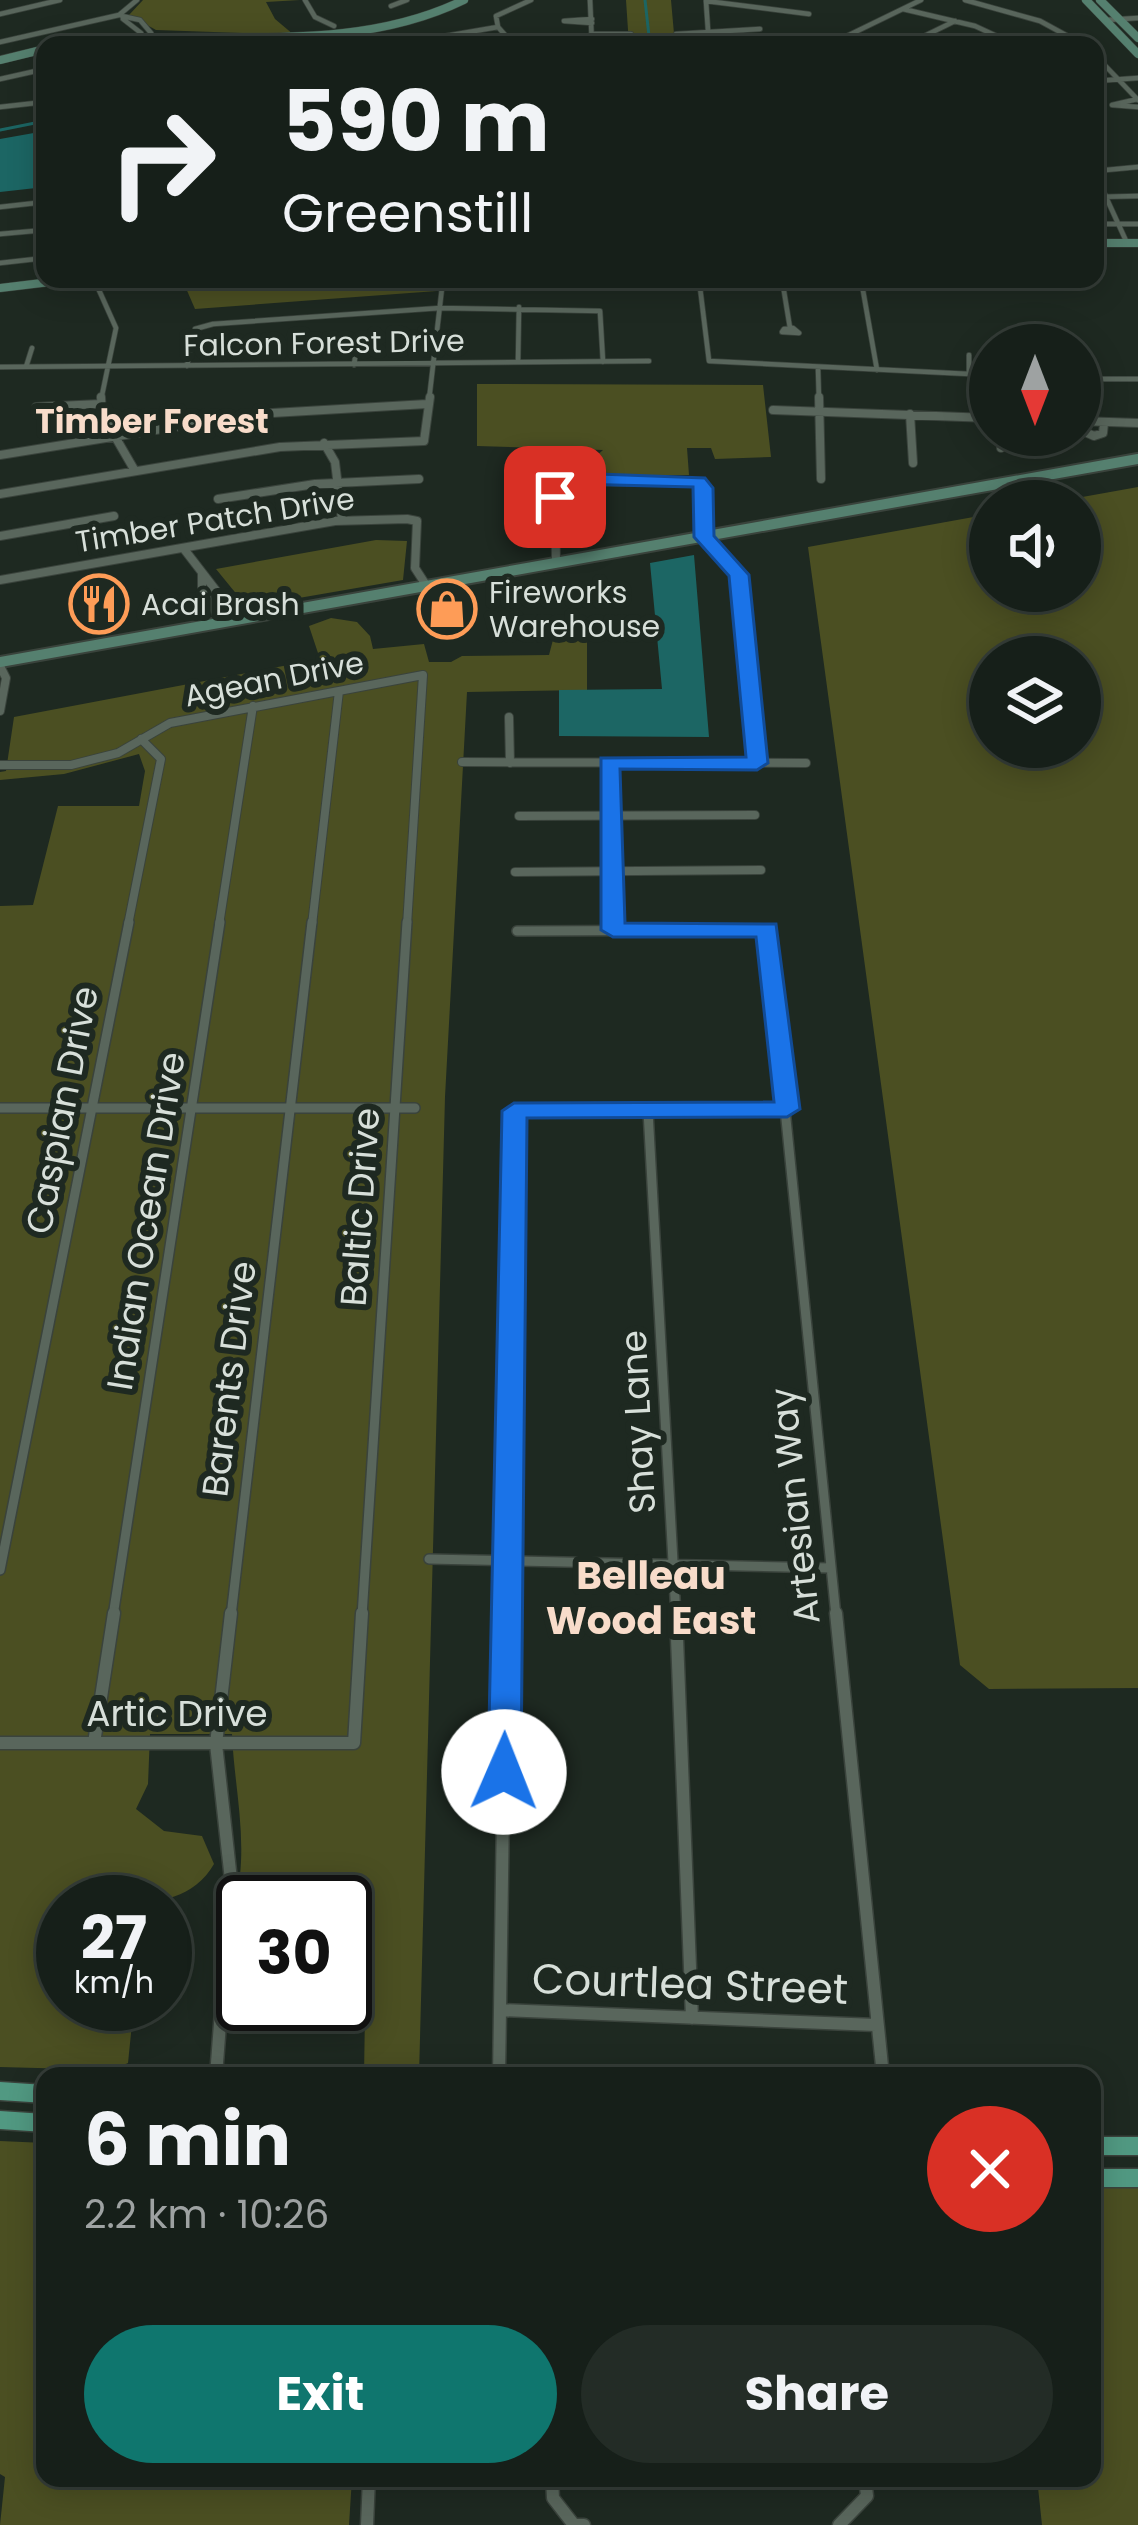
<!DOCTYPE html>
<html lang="en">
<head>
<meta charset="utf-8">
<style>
  body { margin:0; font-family:Poppins,sans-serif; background:#232c26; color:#f1f3f6; height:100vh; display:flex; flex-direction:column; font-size:45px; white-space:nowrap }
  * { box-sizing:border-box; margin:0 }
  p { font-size:39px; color:#9ea2a2 }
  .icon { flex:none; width:66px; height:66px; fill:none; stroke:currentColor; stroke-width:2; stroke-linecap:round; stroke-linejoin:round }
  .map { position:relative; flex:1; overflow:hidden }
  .panel { position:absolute; left:36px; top:2067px; width:1065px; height:420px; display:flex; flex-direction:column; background:#161f19; border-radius:24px; box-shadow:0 6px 30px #0003,0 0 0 3px #353d38 }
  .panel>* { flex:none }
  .banner { position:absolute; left:36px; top:36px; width:1068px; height:252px; border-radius:24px; box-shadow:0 6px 30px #0003,0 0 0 3px #353d38; background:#161f19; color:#f1f3f6; overflow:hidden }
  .needle { width:78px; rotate:180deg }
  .buttons { position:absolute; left:969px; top:324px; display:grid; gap:24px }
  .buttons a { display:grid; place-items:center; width:132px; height:132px; border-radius:50%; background:#161f19; box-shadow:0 6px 30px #0003,0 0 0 3px #353d38; font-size:60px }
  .speed { position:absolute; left:36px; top:1875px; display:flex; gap:24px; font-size:60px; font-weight:700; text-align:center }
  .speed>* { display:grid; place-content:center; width:156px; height:156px; border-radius:50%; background:#161f19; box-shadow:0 6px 30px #0003,0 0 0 3px #353d38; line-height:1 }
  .speed small { font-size:30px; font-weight:400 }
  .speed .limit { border:6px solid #111; border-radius:18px; background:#fff; color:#111 }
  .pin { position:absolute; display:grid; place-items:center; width:102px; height:102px; color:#fff; margin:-51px; border-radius:24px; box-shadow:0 6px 18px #0006 }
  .me { position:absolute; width:132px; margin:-66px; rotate:1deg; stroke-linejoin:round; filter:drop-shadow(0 0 9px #0008) }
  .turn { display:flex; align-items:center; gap:42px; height:252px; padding:0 48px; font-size:54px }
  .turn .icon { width:156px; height:156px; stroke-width:2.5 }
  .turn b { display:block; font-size:84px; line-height:102px }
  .round { display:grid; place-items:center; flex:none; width:126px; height:126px; border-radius:63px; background:#232c26 }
  .headline { display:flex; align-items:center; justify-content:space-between; height:204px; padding:0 48px }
  h1 { font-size:72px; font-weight:700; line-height:90px }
  .cta { display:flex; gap:24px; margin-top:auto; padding:24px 48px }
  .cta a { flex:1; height:138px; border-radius:72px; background:#0f766e; color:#fff; font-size:48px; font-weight:700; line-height:138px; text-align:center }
  .cta a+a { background:#232c26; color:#f1f3f6 }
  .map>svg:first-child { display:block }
</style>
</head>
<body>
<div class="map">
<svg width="1138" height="2525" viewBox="0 0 1138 2525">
  <rect width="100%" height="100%" fill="#1e2921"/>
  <path fill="#4b4f22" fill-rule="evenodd" d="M143 0H300L266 2 275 19 294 35 156 30 129 15Z
    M626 0H671L675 45H629Z
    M182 279H438L437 291 195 309Z
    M523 279H658L659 291H523Z
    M477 384 763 385 771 457 715 459 711 448H687L689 475 574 476 603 450 477 446Z
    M1138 487V1688L989 1689 960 1665 808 547 990 514V591H1080V501H1060ZM990 657H1080V747H990Z
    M376 540 407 541 403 580 247 607 216 569Z
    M331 618 357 622 370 636 373 649 424 644 429 662H451L462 656 549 655 554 636 587 635V690L467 692 445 1097 419 2076H364L367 1885 240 1875C245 1827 234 1782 232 1734H150L148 1784 136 1809 164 1831 202 1836 214 1864C184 1916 115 1902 63 1902V2004H134L128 2063 112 2070 0 2067V906L33 905 58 806H139L145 771 139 754 64 774 0 780V772L6 771 14 717 320 659 309 626Z
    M0 2141 45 2143V2478H352L349 2525H0L5 2477 0 2474Z
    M1092 2178 1138 2179V2525H1042L1037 2478H1092Z"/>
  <path fill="#1c6664" d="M45 131V187L0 192V139Z
    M694 555 709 737 559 736V690L662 689 650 563Z"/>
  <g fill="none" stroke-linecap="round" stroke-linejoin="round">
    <path stroke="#1c6664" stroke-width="3" d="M645 0 650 45
      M0 130 45 121"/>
    <g stroke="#3a433c" stroke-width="6">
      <path id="street-far3" d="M305 0 315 17 334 26
        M590 0 592 45
        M965 0 1040 21 1084 45
        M391 6 407 0
        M903 9 975 26 1016 45
        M0 14 60 0
        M122 16 140 20 151 33
        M123 19 141 33
        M592 19 564 21 592 23
        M1106 20 1138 18
        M366 32 379 45
        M355 34 366 45
        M591 34H631
        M676 34 760 29
        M0 42 119 15 137 0
        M393 45 498 27
        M514 45 498 27 496 16 531 0
        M709 45 706 1 809 14
        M814 45 847 36 921 0
        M906 45 955 21
        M1095 55 1138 100
        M0 79 45 69
        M1095 81 1138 78
        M1138 99 1112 105 1138 107
        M0 107 45 102
        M1095 171 1138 167
        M1095 173 1127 243
        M1095 197 1138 196
        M0 207 45 202
        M1095 224H1138
        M0 234 45 230
        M0 263 45 258
        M94 279 116 328 101 400
        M699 279 709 361 990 375
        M782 279 790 328
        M861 279 877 370
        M793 328 799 333 782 332 784 329Z
        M969 355V374
        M518 362 519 307
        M354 365 357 344
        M187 366 195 329 213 324 440 308 600 311 603 362
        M0 367 649 361
        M26 367 32 348
        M818 368 819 400
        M1080 379H1138
        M429 400 443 279"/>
    </g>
    <g stroke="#3a433c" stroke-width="10">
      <path id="street-far2" d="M101 397 102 414 135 471
        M819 397 821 479
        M36 407 100 404
        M773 410 990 418
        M910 414 913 463
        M1080 421 1138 423
        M1085 422V432L1094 436 1103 433 1104 423
        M1001 435V448
        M324 443 335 462 342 520
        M0 455 255 414 427 404
        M0 494 280 447 424 441 430 397
        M218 499 315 484 419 479
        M0 536 114 516
        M184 549 238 619
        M556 563 555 485 560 481 698 482 704 487V537L733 566 740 580 757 763
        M202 574V589L221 622
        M0 580 335 521 407 519 417 521 415 568 426 585
        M0 666 6 678 0 711
        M509 717 510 763
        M462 762 806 763
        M608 763 613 925
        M0 765H71L118 753 170 723 423 675 407 925
        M519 816 755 815
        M515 872 761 870
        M128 925 161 759 141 739
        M219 925 253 706
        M312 925 339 691"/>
    </g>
    <g stroke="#3a433c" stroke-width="12">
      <path id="street-far1" d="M613 922V930
        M517 931 767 930 836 1616
        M0 1108H415
        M648 1111 676 1616
        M429 1559 831 1568
        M0 1570 129 922
        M113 1616 220 922
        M231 1616 312 922
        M362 1616 407 922
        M506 1616 514 1111 787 1109"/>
    </g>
    <g stroke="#3a433c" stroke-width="15">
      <path id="street" d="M676 1613 692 2018
        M836 1613 883 2076
        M0 1743H354L362 1613
        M94 1743 114 1613
        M500 2010 876 2025
        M216 2076 231 1880 216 1744 231 1613
        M499 2076 506 1613
        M552 2478 553 2498 574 2525H584
        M367 2525 369 2478
        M839 2525 867 2496 865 2478"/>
    </g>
    <g stroke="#3a433c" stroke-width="9">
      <path id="secondary-far1" d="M1086 0 1138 54
        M1100 0 1138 38
        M64 45C198 23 339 61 464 0
        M0 60 45 49
        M1095 243H1138
        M0 288 75 279"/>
    </g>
    <g stroke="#3a433c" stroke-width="14">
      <path id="secondary" d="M0 662 1138 459"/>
    </g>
    <g stroke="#3a433c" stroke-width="3">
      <path id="primary" d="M0 2082 45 2085V2103L0 2100Z
        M0 2111 45 2114V2132L0 2129Z
        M1092 2137H1138V2155H1092Z
        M1092 2169H1138V2187H1092Z"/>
    </g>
    <use href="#street-far3" stroke="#59665c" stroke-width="4.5"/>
    <use href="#street-far2" stroke="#59665c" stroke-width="8"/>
    <use href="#street-far1" stroke="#59665c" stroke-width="9"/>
    <use href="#street" stroke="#59665c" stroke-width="12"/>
    <use href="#secondary-far1" stroke="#55806f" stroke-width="8"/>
    <use href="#secondary" stroke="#55806f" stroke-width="10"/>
    <use href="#primary" fill="#519982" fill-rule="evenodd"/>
  </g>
  <path fill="#1a73e8" stroke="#114b97" stroke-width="3" d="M572 473 705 478 713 488 714 536 749 575 768 763 757 770 620 769 625 923 776 924 800 1109 787 1117 527 1118 521 1772 516 1781 504 1784 493 1781 488 1772 502 1111 514 1103 774 1102 756 937H613L601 930V758L746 757 729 576 694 537 693 487 574 484 565 488 562 501H549L548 481Z"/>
  <defs>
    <g id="restaurant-ring" transform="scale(3)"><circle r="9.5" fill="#1e2921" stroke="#fe9c57" stroke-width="1.5"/><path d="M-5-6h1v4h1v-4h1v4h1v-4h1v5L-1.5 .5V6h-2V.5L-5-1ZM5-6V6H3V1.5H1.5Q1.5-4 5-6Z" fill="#fe9c57"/></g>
    <g id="shop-ring" transform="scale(3)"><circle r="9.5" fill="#1e2921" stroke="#fe9c57" stroke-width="1.5"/><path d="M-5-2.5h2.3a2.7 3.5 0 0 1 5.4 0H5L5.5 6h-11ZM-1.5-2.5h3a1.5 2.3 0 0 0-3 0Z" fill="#fe9c57"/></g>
  </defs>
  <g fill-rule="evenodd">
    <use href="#restaurant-ring" x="99" y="604"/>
    <use href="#shop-ring" x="447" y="609"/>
  </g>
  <g text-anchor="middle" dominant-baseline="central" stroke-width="12" stroke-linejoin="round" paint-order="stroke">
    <g font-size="30" fill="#d7dfd9" stroke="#1e2921">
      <text transform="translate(324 343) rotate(-1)">Falcon Forest Drive</text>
      <text transform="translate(215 520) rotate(-9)">Timber Patch Drive</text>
      <text transform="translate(274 679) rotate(-11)">Agean Drive</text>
    </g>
    <g font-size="30" fill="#d7dfd9" stroke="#1e2921" text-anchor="start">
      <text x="489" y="592">Fireworks<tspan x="489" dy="34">Warehouse</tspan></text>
      <text x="141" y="604">Acai Brash</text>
    </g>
    <g font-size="33" font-weight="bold" fill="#f8dcca" stroke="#1e2921">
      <text x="152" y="421">Timber Forest</text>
    </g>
    <g font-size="36" fill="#d7dfd9" stroke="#1e2921">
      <text transform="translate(62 1110) rotate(-79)">Caspian Drive</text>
      <text transform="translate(360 1207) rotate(-86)">Baltic Drive</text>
      <text transform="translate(146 1221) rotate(-81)">Indian Ocean Drive</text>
      <text transform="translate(229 1379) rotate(-83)">Barents Drive</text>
      <text transform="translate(638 1422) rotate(-93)">Shay Lane</text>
      <text transform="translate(795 1506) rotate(-96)">Artesian Way</text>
      <text x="177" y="1713">Artic Drive</text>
    </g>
    <g font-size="39" font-weight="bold" fill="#f8dcca" stroke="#1e2921">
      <text x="651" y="1575">Belleau<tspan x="651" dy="45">Wood East</tspan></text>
    </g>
    <g font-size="42" fill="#d7dfd9" stroke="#1e2921">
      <text transform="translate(690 1984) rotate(2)">Courtlea Street</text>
    </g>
  </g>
</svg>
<div class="buttons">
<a><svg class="needle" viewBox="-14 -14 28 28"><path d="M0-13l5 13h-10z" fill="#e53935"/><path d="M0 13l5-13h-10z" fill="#9ea2a2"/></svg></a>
<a><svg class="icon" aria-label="sound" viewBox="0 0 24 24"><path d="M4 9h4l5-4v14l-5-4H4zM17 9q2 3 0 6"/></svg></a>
<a><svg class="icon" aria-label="layers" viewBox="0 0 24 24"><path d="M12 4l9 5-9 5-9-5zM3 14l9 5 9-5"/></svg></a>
</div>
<div class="speed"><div>27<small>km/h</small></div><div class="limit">30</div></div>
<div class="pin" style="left:555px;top:497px;background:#d93025"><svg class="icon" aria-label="arrive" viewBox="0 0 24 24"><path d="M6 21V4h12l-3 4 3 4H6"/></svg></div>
<svg class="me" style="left:504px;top:1772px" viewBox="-20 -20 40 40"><circle r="19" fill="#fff"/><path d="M0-13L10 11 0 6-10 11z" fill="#1a73e8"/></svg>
<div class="banner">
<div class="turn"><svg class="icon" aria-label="right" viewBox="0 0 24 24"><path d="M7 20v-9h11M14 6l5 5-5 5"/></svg><div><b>590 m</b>Greenstill</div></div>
</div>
<section class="panel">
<div class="headline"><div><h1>6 min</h1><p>2.2 km · 10:26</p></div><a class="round" style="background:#d93025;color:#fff"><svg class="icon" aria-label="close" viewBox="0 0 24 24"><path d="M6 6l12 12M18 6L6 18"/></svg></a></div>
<div class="cta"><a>Exit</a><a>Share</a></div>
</section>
</div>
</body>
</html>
